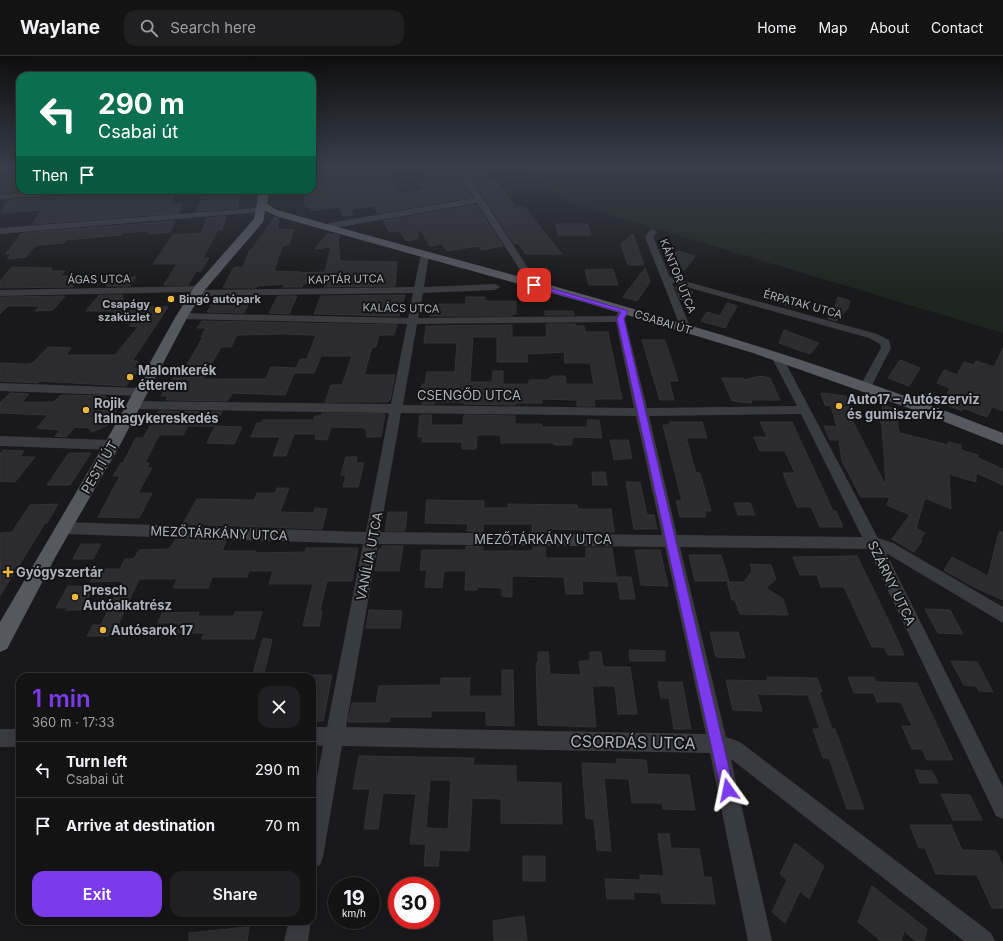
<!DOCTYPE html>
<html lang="en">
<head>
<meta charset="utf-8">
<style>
  body { margin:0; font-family:Inter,sans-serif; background:#202022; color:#f1f3f6; height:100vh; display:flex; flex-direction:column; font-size:15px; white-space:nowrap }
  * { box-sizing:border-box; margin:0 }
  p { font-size:13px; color:#9d9ea0 }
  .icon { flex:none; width:22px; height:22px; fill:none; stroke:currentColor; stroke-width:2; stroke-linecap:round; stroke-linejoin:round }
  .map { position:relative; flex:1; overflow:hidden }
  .details { position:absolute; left:16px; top:617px; width:300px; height:252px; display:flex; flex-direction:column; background:#131314; border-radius:12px; box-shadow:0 4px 16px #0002,0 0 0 1px #323234 }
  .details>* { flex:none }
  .guide { position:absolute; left:16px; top:16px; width:300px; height:122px; border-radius:12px; box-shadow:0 4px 16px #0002,0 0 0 1px #323234; background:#0b6e4f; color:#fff; overflow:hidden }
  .speed { position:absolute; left:328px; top:821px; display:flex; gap:8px; font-size:20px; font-weight:700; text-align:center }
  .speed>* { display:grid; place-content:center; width:52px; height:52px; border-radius:50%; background:#131314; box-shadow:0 4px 16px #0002,0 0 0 1px #323234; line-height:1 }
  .speed small { font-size:10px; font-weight:400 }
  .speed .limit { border:6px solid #d22; background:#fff; color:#111 }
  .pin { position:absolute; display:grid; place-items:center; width:34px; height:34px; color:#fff; margin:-17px; border-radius:8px; box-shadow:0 2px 6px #0006 }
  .me { position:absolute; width:44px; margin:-22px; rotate:348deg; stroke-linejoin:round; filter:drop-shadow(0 0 3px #0008) }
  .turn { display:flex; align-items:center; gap:14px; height:84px; padding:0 16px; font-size:18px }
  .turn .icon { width:52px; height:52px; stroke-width:2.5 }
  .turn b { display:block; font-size:28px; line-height:34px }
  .then { display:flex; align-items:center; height:38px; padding:0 16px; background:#0003; gap:8px; font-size:15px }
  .round { display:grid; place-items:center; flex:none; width:42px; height:42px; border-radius:12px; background:#202022 }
  .overview { display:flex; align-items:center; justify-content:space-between; height:68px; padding:0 16px }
  h1 { font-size:24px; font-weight:600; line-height:30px; color:#7c3aed }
  .button { display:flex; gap:8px; margin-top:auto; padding:8px 16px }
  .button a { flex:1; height:46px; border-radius:12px; background:#7c3aed; color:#fff; font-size:16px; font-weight:600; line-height:46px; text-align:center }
  .button a+a { background:#202022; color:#f1f3f6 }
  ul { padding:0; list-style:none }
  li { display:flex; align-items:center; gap:12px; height:56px; padding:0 16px; border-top:1px solid #323234 }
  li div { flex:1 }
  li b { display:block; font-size:15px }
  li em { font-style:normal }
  header { display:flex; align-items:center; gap:24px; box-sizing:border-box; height:56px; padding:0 20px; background:#131314; border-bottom:1px solid #323234 }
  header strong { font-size:19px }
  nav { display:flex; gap:22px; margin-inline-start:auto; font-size:14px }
  .search { width:280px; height:36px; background:#202022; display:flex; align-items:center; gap:10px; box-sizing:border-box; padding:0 14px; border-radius:12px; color:#9d9ea0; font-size:15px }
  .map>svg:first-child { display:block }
</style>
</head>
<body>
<header>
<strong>Waylane</strong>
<div class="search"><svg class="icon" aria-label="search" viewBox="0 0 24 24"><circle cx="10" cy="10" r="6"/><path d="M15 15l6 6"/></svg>Search here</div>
<nav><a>Home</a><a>Map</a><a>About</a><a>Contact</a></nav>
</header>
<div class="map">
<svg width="1003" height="885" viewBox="0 0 1003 885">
  <rect width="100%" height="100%" fill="#19191b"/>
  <path fill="#1f2620" d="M517 109H1003V277L570 147Z"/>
  <path fill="#2c2c2f" stroke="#333337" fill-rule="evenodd" d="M327 109 328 112 347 110 349 116 386 112 398 138 423 134 419 127 428 125 424 119 455 115 472 141 378 157 374 150 351 153 353 159 343 160 340 151 311 155 309 150 306 151 303 136 312 135V110Z
    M469 113 471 117 482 115 489 126 497 125 516 152 524 151 562 198H526L518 187 514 188 466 114Z
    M20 116V129L13 136 0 138V117Z
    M101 134H177L171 148 183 147 179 157 32 168 42 154 0 157 9 144 96 138Z
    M226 134H240L238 152 196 155 204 136Z
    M476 149 503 190 481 194 478 190 447 195 442 188 430 190 419 172 417 183 406 185 400 175 389 176 383 165Z
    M226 160 222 174H218L203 202H209L201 215H196L188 229H164L177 208H153L173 179 201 177 207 162Z
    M275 161 278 162V173L294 174 289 188 282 190 274 215 302 216V217L325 216 331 191 315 193 327 178H335L340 180 338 183 340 205 397 206 395 230 324 231 326 227 303 228 302 231H283L285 228 257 230 256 232H223L234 211H243L250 194 252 193Z
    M175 165 170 176 148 178 149 175 122 177 121 179 66 184 64 187 36 189 26 201 7 203 11 198H6L21 178 25 177Z
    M556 168H588L591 179H558Z
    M633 178 644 209H628L621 188Z
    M677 195 695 200 685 214 667 209Z
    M12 211 52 212 49 215H65L60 220H82L73 231 0 232V225Z
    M645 212 650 226 637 245 623 241Z
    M613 213 618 229H589L585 214Z
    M113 221H136L130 230H106Z
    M675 231H676L693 236 687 245 680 243Z
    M772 234 801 242 797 252 767 244Z
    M99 239H123L121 242H124L115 255H86Z
    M405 239 399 260 314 258 321 240Z
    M65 240 53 254 35 255 40 250H8L0 258V241Z
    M278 240H297L289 258 269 257Z
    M219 241H252L244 257 207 256 215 243Z
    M466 241H485V245H516V258H512V260H430L431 248H466Z
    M838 241 850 245 848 252 837 265 828 263 831 253 834 254Z
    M727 247 737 250 725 272 701 265 707 256 720 260Z
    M120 250 168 251 132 305H138L133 312H140L126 330 40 325 38 327 0 325V307L27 308 33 307 48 291 71 292 66 299H115L138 271 129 270 132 267 106 266Z
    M545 255H573L574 259H545Z
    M202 265 397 269 394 279H379L376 291H372L364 319H395L390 344H389L388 346H325L331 329H342L352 300H321L314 317H294L300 303H307L316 279 281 278 237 279 231 291H221L203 323H266L271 311 296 312 285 339 233 337 227 345 166 344 168 340H161L175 319H181L203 281H201L206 272H197Z
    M546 268H576V270H584L585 276H608L622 343H594L595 350H577V344L541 343 542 347H515V349L464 348V346H434V348H422V344H420L422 328H425L427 316H455L457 287H424L426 270 512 269V281H547ZM473 281H497V306H528L527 298 564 296 565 307H590L594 328H566L565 320H553L547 324H529V328H503V315H493L492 326H470Z
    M784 274 808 283 819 287 810 298 779 287Z
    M642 284H665L678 325H669L674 344H660Z
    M1003 292V355L992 351 987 361 963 352 962 355 942 347 950 332 937 327 944 314 957 319 964 306 974 309 976 305 994 311Z
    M900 304 920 312 909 330 888 322Z
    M760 320 770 322 780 344H751L752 347 732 345 722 322H743L744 324Z
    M10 337 29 338 22 346H54L61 339 105 340 117 355 103 362 108 369 92 376 89 372 75 371 66 381 55 380 60 374 37 372 48 359 0 357V347Z
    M821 337 846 340 854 362H851L886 430 882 369 879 363 883 349 898 354V372L900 377 948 389V386L961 389V394L978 399V402L1003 413V429L976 417V426L949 418 951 453 925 442 916 472 925 477 920 484 922 485 914 496 892 483 910 459 887 449 890 441H861L842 405 839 384H830L824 370 837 371 831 350 825 349Z
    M159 355 222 356 214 370H188L183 379H159L145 407H149L147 412H152L138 437H152L139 462 98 461 120 420H113L121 407H123L136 382H143Z
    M322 357 385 358 381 381H366L367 374H365L366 372 331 371 327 384 315 383 316 378H294L286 400H273L280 381H251L257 367H261L263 364H314L315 360H321Z
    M420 359H432L431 369H463L464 359 515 360V368H541L542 371H588L587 364H599L602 382 572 381V389H554V387H501V379H477L476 393H462V386H422L423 381H418Z
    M669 366H702L707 382H686L696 417H700L711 455H705L706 461H680L676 445H682L663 369H670Z
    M760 366H792L833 455H836L843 471H820L811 451H797L783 417H795L785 395H760L754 381H767Z
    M215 370 242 371 234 388 207 387Z
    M610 384H628L632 402 614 404Z
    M3 394 24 395 20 401H35L15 426 0 425V398Z
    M69 397H91L70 429H47Z
    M346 401H357L356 407H364L358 431H343L346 419H341Z
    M592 416H605L607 429H593Z
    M626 426H640L647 459H654L657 473H634Z
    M277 432H289L280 456 314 457 315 452 327 453 322 473 183 468 197 443 254 444 257 437H275Z
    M427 444 484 445V452H508V448L577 449 578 453H611L614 476 584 477V474L548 473V476H532V468H483V476L467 475 468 468 425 467Z
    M734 447H750L755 459H738Z
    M58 448 47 467H45L0 540V477L12 476 30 449Z
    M388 456H407L405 475H385Z
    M999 476H1003V544L974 531 944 514 952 501 988 520Z
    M176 483 226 485 222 495H256L255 497 305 496 306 492H358L352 525H327L320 555H322L319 570H303L313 528H269L273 515H249L247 521H212L208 532H173L177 523H139L113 580H87L93 569H101L122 525 90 526 97 513H120L125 503H134L139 494 169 493Z
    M81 488H101L93 503H73Z
    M382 490H403L399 515H375L379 493H382Z
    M466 490 483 491V495H529L533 494V491H545L546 502H586V492H612L617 526 582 525 583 538H566L564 521 512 520V541L502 540V532L477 531V534H465L466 515H444L442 532 425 531 427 514H420L422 494H466Z
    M635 494H660L668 530 641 529Z
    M689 499H721L729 525H695Z
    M857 500 891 570 904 599H888L884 591H872L844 531H821L817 519H800L793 501Z
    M750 508 771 509 776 523 766 532 783 543 788 559 740 558 735 544H732L727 526H744L752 515Z
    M617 521H631L635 543H620Z
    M68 530 94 531 81 554H66L68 552H56Z
    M925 553 950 554 963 578 938 577Z
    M369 554 402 555 400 572H366Z
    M199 556 198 560H234L235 556H262L254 583H202L204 577H175L179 567H158L162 557Z
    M710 576H738L745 602 716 601Z
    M263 582 272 584 263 621H252Z
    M629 594 665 595V605H630Z
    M538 596H548L550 618 581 619 579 605H590V596H601L603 611H630L637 658H618L615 630H592L596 671 538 669 536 607H538Z
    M951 605 977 606 993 636 979 635 976 630 964 629Z
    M502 614H513L514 670 486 669V655H431V661H390L389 666H348L352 647H376L379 630 441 629V622H470L469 640H502Z
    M312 619H332L323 665H312Z
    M767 621 817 622 822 636H819L832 673H835L864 753H847L829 702H823L813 673H820L808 639 757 638 762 655 733 654 726 624 768 625Z
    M848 621H874L876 626 917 627 953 704H927L922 693H912L902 670H912L901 646H877L874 637H854Z
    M658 626H682L691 673H674L669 642H661Z
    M359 700 474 702 473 709 516 710V726L561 727 562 768 501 767V743L472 742 469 795 440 794 438 810H424L426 788H410L416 738 383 737 378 773H364L370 733H353ZM430 724H451L448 773 426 772Z
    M617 703 646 704 648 718 689 719 695 754 663 753 662 747H632L629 723 604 722 611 795 597 794 594 763 586 762 582 707 617 708Z
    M915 714 932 715 938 727H920Z
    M941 738 970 739 982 764H953Z
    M910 769H951L962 794 996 795 1003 810V852H992L977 819 936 818 925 792H919Z
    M658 778H669L671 792 699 793 704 821H711L715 848 662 847 661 837 633 836 634 843H607L605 823 640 824V819L664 820Z
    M795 787 824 810 809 843 800 835 785 867 772 856 787 824 780 818Z
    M523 800H545V825H523Z
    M872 830 927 873 924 885H916L904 875 901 885H881L858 866Z
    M524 860 527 885H494L493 865Z
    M249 871 247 885H189V877Z"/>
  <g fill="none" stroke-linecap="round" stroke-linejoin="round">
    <path fill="#3a3b40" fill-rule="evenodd" d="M453 109H461L539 229 537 231H531L477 147 329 173 325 170 329 167 475 142Z
      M20 110V114L0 116V112Z
      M64 134H100L96 136 0 143V139Z
      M257 152H260V156L0 178V172Z
      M653 173 657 176 653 181 670 221 877 278 889 284 891 292 870 333H862L860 330 881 292 880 288 869 282 672 227 691 273 686 276 682 275 645 181 650 174Z
      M425 195 429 198 424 231 495 228 500 231 495 234 423 237 418 262 616 260 620 253H628L629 255 625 263 647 352 797 350 772 302 774 300H782L878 482 893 487 1003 551V567L886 497 1003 731V763L996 760 868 493 680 491 726 681 740 686 991 877 995 885H964L731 703 772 885H748L710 697 342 690 323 801 320 809 312 812V747L323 690 312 689V671H327L363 488 64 478 59 476 57 472 59 468 64 466 366 476 389 357 133 353 127 349 133 345 391 348 407 268 182 263 177 260 182 257 408 262 413 237 197 240 194 239 193 236 0 240V234L199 230 202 231 203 234 414 231 421 198ZM616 266 634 352 403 349 417 268ZM401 357 636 360 662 479 380 476ZM801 358 862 481 677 479 649 360ZM378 488 665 491 706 678 346 671Z
      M0 327 141 332 147 336 141 340 0 335Z
      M0 380 112 384 117 386 118 389 117 392 112 394 0 390Z
      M0 673H20V691H0Z
      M289 865H311L308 885H284Z"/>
    <path fill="#56585f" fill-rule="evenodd" d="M259 134H269L267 148 277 154C411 192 545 226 678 266 788 298 896 335 1003 377V389L917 355 753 297 587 247 279 161 265 155 263 166 204 235 188 260 120 389 56 500 7 593 0 596V566L105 387 176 260 195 230 254 163Z"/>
  </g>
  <linearGradient id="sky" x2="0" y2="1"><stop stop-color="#0e0e0f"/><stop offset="0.47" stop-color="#383e4a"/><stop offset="1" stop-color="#383e4a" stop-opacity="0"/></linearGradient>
  <rect width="1003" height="233" fill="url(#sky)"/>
  <path fill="#7c3aed" stroke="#51269a" d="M532 227 628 255 624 263 734 734 732 738 728 740 723 738 721 734 617 263 621 256 532 230Z"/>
  <g fill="#edb63f" stroke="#141416" stroke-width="1.5">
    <circle cx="171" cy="243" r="4"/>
    <circle cx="158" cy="254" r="4"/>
    <circle cx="130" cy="321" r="4"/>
    <circle cx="839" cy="350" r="4"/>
    <circle cx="86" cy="354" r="4"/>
    <path d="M6 510h4v4h4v4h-4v4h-4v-4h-4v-4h4z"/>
    <circle cx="75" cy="541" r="4"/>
    <circle cx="103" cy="574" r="4"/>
  </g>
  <g text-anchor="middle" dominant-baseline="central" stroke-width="4" stroke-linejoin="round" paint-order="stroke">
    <g font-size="11" fill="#acb0ba" stroke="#141416">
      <text transform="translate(678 220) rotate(68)">KÁNTOR UTCA</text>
      <text transform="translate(99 223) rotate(-1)">ÁGAS UTCA</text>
      <text transform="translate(346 223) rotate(-1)">KAPTÁR UTCA</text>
      <text transform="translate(803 248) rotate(15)">ÉRPATAK UTCA</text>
      <text transform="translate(401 252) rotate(1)">KALÁCS UTCA</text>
      <text transform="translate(663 266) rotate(17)">CSABAI ÚT</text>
    </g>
    <g font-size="11" font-weight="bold" fill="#acb0ba" stroke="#141416" text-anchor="start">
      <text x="179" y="243">Bingó autópark</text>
      <text x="150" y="248" text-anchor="end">Csapágy<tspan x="150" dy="13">szaküzlet</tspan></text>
    </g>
    <g font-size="13" font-weight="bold" fill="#acb0ba" stroke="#141416" text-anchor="start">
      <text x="138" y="314">Malomkerék<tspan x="138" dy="15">étterem</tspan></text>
      <text x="847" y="343">Auto17 – Autószerviz<tspan x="847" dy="15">és gumiszerviz</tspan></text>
      <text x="94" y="347">Rojik<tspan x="94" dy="15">Italnagykereskedés</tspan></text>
      <text x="16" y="516">Gyógyszertár</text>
      <text x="83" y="534">Presch<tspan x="83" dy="15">Autóalkatrész</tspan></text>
      <text x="111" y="574">Autósarok 17</text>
    </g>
    <g font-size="13" fill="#acb0ba" stroke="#141416">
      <text x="469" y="339">CSENGŐD UTCA</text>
      <text transform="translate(99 411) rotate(-60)">PESTI ÚT</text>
      <text transform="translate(219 477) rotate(2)">MEZŐTÁRKÁNY UTCA</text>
      <text x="543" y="483">MEZŐTÁRKÁNY UTCA</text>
      <text transform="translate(369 500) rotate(-79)">VANÍLIA UTCA</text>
      <text transform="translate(892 527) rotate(64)">SZÁRNY UTCA</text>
    </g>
    <g font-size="16" fill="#acb0ba" stroke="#141416">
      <text transform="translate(633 686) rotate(1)">CSORDÁS UTCA</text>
    </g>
  </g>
</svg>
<div class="speed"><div>19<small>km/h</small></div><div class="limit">30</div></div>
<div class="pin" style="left:534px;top:229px;background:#d93025"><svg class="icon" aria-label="arrive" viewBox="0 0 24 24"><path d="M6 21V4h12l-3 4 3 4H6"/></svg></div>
<svg class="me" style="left:728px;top:734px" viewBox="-20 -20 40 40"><path d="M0-17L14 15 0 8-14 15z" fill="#7c3aed" stroke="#fff" stroke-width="4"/></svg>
<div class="guide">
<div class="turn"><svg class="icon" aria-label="left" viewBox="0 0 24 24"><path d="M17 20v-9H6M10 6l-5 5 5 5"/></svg><div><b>290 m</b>Csabai út</div></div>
<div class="then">Then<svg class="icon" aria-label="arrive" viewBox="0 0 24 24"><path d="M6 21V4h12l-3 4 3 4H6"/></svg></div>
</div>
<section class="details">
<div class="overview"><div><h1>1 min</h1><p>360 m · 17:33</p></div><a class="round"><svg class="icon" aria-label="close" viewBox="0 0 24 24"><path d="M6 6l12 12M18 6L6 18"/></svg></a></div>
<ul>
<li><svg class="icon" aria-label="left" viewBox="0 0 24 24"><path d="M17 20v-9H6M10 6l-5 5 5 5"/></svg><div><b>Turn left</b><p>Csabai út</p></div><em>290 m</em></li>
<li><svg class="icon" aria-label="arrive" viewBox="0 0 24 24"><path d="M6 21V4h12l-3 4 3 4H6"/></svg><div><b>Arrive at destination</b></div><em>70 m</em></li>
</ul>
<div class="button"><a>Exit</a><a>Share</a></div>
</section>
</div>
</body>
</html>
